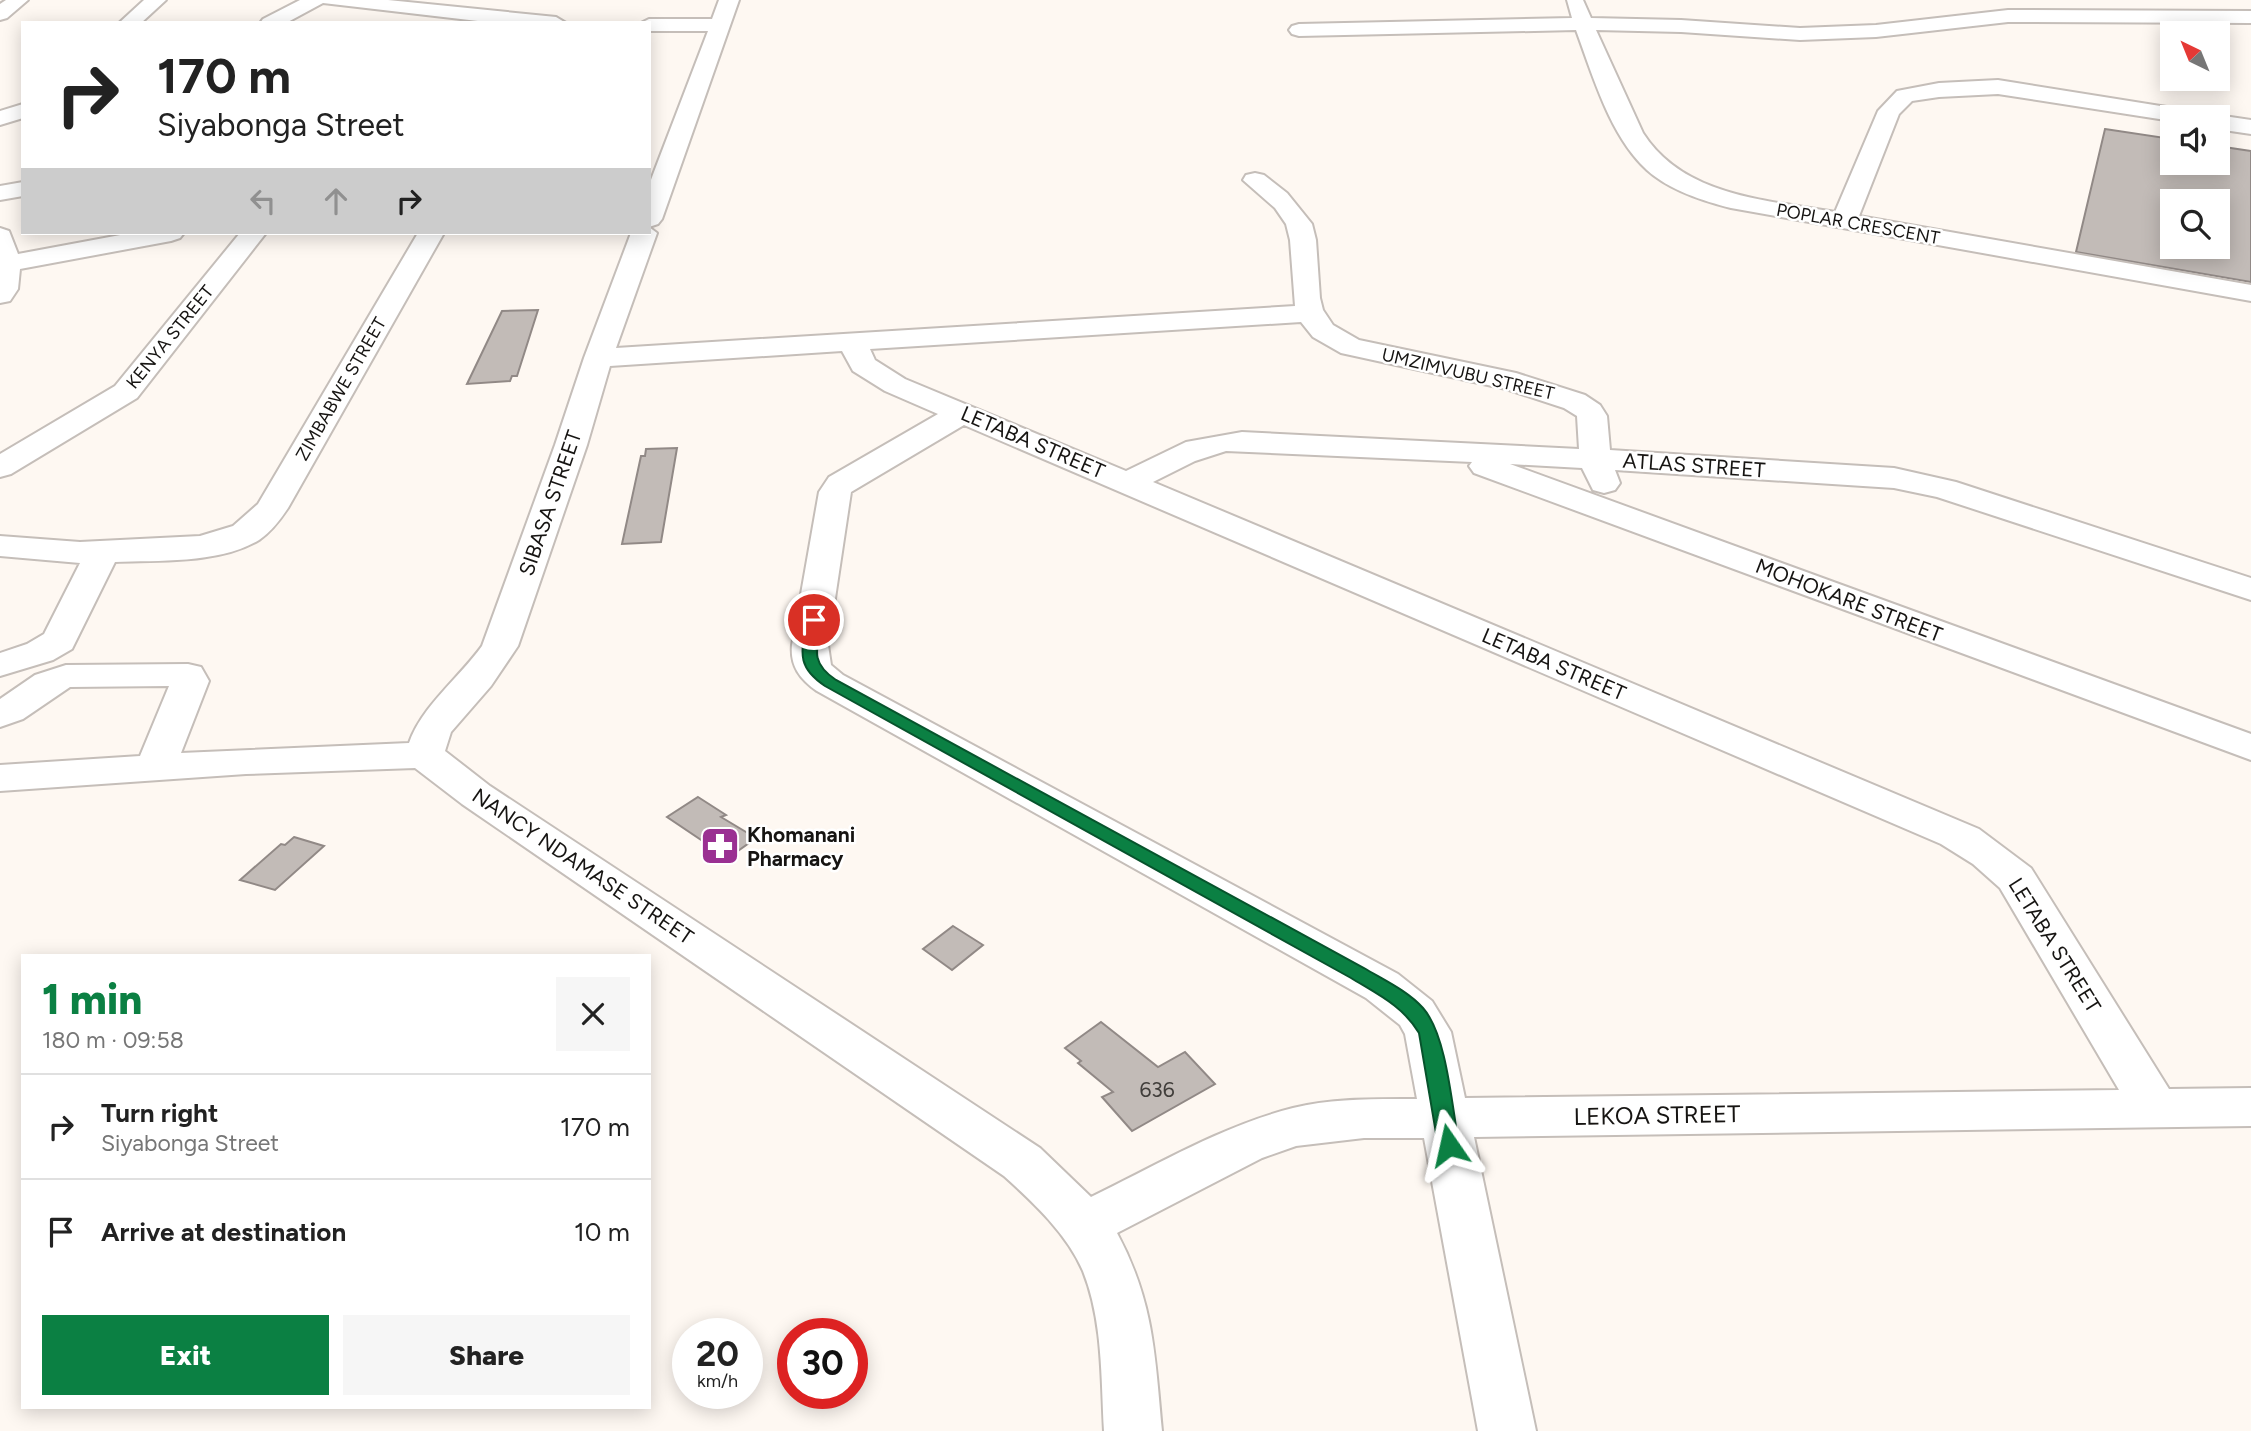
<!DOCTYPE html>
<html lang="en">
<head>
<meta charset="utf-8">
<style>
  body { margin:0; font-family:Figtree,sans-serif; background:#f6f6f6; color:#222; height:100vh; display:flex; flex-direction:column; font-size:26px; white-space:nowrap }
  * { box-sizing:border-box; margin:0 }
  p { font-size:23px; color:#767676 }
  .icon { flex:none; width:38px; height:38px; fill:none; stroke:currentColor; stroke-width:2; stroke-linecap:round; stroke-linejoin:round }
  .map { position:relative; flex:1; overflow:hidden }
  .details { position:absolute; left:21px; top:954px; width:630px; height:455px; display:flex; flex-direction:column; background:#fff; border-radius:0px; box-shadow:0 4px 18px #0003 }
  .details>* { flex:none }
  .hud { position:absolute; left:21px; top:21px; width:630px; height:214px; border-radius:0px; box-shadow:0 4px 18px #0003; background:#fff; color:#222; overflow:hidden }
  .needle { width:46px; rotate:317deg }
  .controls { position:absolute; left:2160px; top:21px; display:grid; gap:14px }
  .controls a { display:grid; place-items:center; width:70px; height:70px; border-radius:0px; background:#fff; box-shadow:0 4px 18px #0003; font-size:35px }
  .speed { position:absolute; left:672px; top:1318px; display:flex; gap:14px; font-size:35px; font-weight:700; text-align:center }
  .speed>* { display:grid; place-content:center; width:91px; height:91px; border-radius:50%; background:#fff; box-shadow:0 4px 18px #0003; line-height:1 }
  .speed small { font-size:18px; font-weight:400 }
  .speed .limit { border:10px solid #d22; background:#fff; color:#111 }
  .pin { position:absolute; display:grid; place-items:center; width:60px; height:60px; color:#fff; margin:-30px; border:4px solid #fff; border-radius:50%; box-shadow:0 2px 7px #0007 }
  .me { position:absolute; width:77px; margin:-38px; rotate:349deg; stroke-linejoin:round; filter:drop-shadow(0 0 5px #0008) }
  .turn { display:flex; align-items:center; gap:24px; height:147px; padding:0 21px; font-size:32px }
  .turn .icon { width:91px; height:91px; stroke-width:2.5 }
  .turn b { display:block; font-size:49px; line-height:60px }
  .lanes { display:flex; align-items:center; height:66px; padding:0 21px; background:#0003; justify-content:center; gap:35px; direction:ltr }
  .lanes .off { opacity:.35 }
  .round { display:grid; place-items:center; flex:none; width:74px; height:74px; border-radius:0px; background:#f6f6f6 }
  .summary { display:flex; align-items:center; justify-content:space-between; height:119px; padding:0 21px }
  h1 { font-size:42px; font-weight:800; line-height:52px; color:#0b8043 }
  .cta { display:flex; gap:14px; margin-top:auto; padding:14px 21px }
  .cta a { flex:1; height:80px; border-radius:0px; background:#0b8043; color:#fff; font-size:28px; font-weight:800; line-height:80px; text-align:center }
  .cta a+a { background:#f6f6f6; color:#222 }
  ul { padding:0; list-style:none }
  li { display:flex; align-items:center; gap:21px; height:105px; padding:0 21px; border-top:2px solid #e0e0e0 }
  li div { flex:1 }
  li b { display:block; font-size:26px }
  li em { font-style:normal }
  .map>svg:first-child { display:block }
</style>
</head>
<body>
<div class="map">
<svg width="2251" height="1431" viewBox="0 0 2251 1431">
  <rect width="100%" height="100%" fill="#fef8f2"/>
  <path fill="#c2bbb7" stroke="#918986" stroke-width="2" fill-rule="evenodd" d="M2105 129 2172 139V163H2217V146L2251 151V282L2076 252ZM2172 201H2217V247H2172Z
    M538 310 517 376H512L510 381 467 384 502 311Z
    M677 448 661 542 622 544 641 456H645L646 449Z
    M698 797 726 815 721 817 756 838 728 858 667 817Z
    M294 837 324 846 275 890 240 880 281 844 285 845Z
    M953 926 983 945 952 970 923 949Z
    M1101 1022 1158 1067 1185 1052 1215 1084 1132 1131 1102 1097 1113 1092 1078 1063 1081 1061 1065 1048Z"/>
  <g fill="none" stroke-linecap="round" stroke-linejoin="round">
    <g stroke="#c5beb9" stroke-width="4">
      <path id="minor" d="M6 0H28L7 18 0 20V4Z
        M144 0H166L141 23H119Z
        M300 0H388L556 17 566 23H495L323 3 286 23H260L263 19Z
        M719 0H739L662 219 658 224 649 227V185L708 31H649V23H641L649 19H712Z
        M1567 0H1583L1591 18 1681 20 1800 28 1876 25 2008 10 2251 11V23L2008 22 1876 37 1800 40 1681 32 1596 30 1643 133C1684 197 1767 200 1835 212L1878 111 1897 91 1939 83 1998 80 2198 112 2201 117H2172V121L1998 94 1939 97 1912 101 1899 114 1859 216 2251 285V301L1731 208C1703 201 1669 190 1647 170 1610 136 1593 76 1576 30L1299 36 1292 34 1289 30 1292 26 1299 24 1572 18Z
        M23 104V118L0 125V111Z
        M2217 115 2251 120V134L2217 129V117H2209Z
        M1255 173 1264 175 1287 193 1312 224 1316 240 1320 298 1323 310 1333 325 1359 340 1516 373 1585 395 1600 405 1607 416 1610 450 1894 468 1956 482 2251 578V600L1937 497 1894 488 1615 470 1620 483 1615 490 1604 493 1593 490 1582 468 1510 464 2251 734V760L1474 473 1469 466 1472 462 1226 451 1195 461 1153 482 1979 829 2031 868 2169 1089 2251 1088V1126L1474 1137 1536 1431H1478L1424 1138H1364L1296 1146 1262 1158 1117 1233C1154 1302 1155 1356 1162 1431H1104C1101 1378 1103 1321 1083 1271 1067 1234 1034 1203 1004 1176L462 804 415 768 246 774 0 791V765L140 756 169 686 70 687 23 719 0 727V699L35 675 66 665 188 664 201 667 209 681 181 753 409 743C422 706 459 678 482 646L555 445 584 358 631 233H649V227L657 233 616 348 1295 306 1290 240 1286 224 1275 208 1243 180 1246 175ZM1301 322 1313 337 1341 353 1506 389 1564 408 1577 416 1579 449 1242 432 1186 442 1126 471 905 379 875 360 870 349ZM842 351 853 371 885 391 938 414 829 477 819 492 792 645C790 666 800 679 817 691L1366 998 1400 1025 1405 1034 1417 1099C1377 1099 1333 1098 1293 1108 1222 1126 1157 1165 1091 1197L1040 1148 490 786 445 751 451 732 491 686 518 646 587 445 610 366ZM964 425 1941 844 1973 864 2000 888 2119 1090 1465 1098 1451 1032 1432 1001 1398 974 843 675 831 665 828 645 851 492Z
        M23 182V196L0 200V186Z
        M0 228 9 231 18 254 131 233H184L180 238 171 241 20 269 18 289 10 301 0 303Z
        M240 233H266L137 398 11 474 0 477V454L115 386Z
        M418 233H444L288 508C280 520 271 532 259 540 219 564 159 560 115 562L72 649 53 660 0 676V653L27 644 44 634 80 563 0 556V536L80 542 200 536 233 526 258 504Z"/>
    </g>
    <use href="#minor" fill="#fff" fill-rule="evenodd"/>
  </g>
  <path fill="#0b8043" stroke="#07532c" stroke-width="2" d="M814 615 822 620C817 648 809 662 836 680L1364 968C1384 980 1408 991 1423 1008 1447 1035 1452 1108 1459 1145L1456 1151 1449 1153 1441 1151 1438 1145 1419 1033C1403 1006 1377 994 1351 978L825 686C795 666 802 651 807 620Z"/>
  <defs>
    <g id="pharmacy-square" transform="scale(2.0125)"><rect x="-9" y="-9" width="18" height="18" rx="4" fill="#9a3092" stroke="#fff"/><path d="M-2-6h4v4h4v4h-4v4h-4v-4h-4v-4h4Z" fill="#fff"/></g>
  </defs>
  <g fill-rule="evenodd">
    <use href="#pharmacy-square" x="720" y="846"/>
  </g>
  <g text-anchor="middle" dominant-baseline="central" stroke-width="5" stroke-linejoin="round" paint-order="stroke">
    <g font-size="18" fill="#161412" stroke="#fff">
      <text transform="translate(1858 224) rotate(10)">POPLAR CRESCENT</text>
      <text transform="translate(170 337) rotate(-51)">KENYA STREET</text>
      <text transform="translate(1468 374) rotate(13)">UMZIMVUBU STREET</text>
      <text transform="translate(341 389) rotate(-60)">ZIMBABWE STREET</text>
    </g>
    <g font-size="21" fill="#161412" stroke="#fff">
      <text transform="translate(1033 442) rotate(23)">LETABA STREET</text>
      <text transform="translate(1694 465) rotate(4)">ATLAS STREET</text>
      <text transform="translate(550 503) rotate(-71)">SIBASA STREET</text>
      <text transform="translate(1849 600) rotate(21)">MOHOKARE STREET</text>
      <text transform="translate(1554 664) rotate(23)">LETABA STREET</text>
      <text transform="translate(583 866) rotate(34)">NANCY NDAMASE STREET</text>
      <text transform="translate(2055 945) rotate(58)">LETABA STREET</text>
    </g>
    <g font-size="21" font-weight="bold" fill="#161412" stroke="#fff" text-anchor="start">
      <text x="747" y="834">Khomanani<tspan x="747" dy="24">Pharmacy</tspan></text>
    </g>
    <g font-size="21" fill="#413e3b">
      <text x="1157" y="1089">636</text>
    </g>
    <g font-size="24" fill="#161412" stroke="#fff">
      <text transform="translate(1657 1115) rotate(-1)">LEKOA STREET</text>
    </g>
  </g>
</svg>
<div class="controls">
<a><svg class="needle" viewBox="-14 -14 28 28"><path d="M0-13l5 13h-10z" fill="#e53935"/><path d="M0 13l5-13h-10z" fill="#767676"/></svg></a>
<a><svg class="icon" aria-label="sound" viewBox="0 0 24 24"><path d="M4 9h4l5-4v14l-5-4H4zM17 9q2 3 0 6"/></svg></a>
<a><svg class="icon" aria-label="search" viewBox="0 0 24 24"><circle cx="10" cy="10" r="6"/><path d="M15 15l6 6"/></svg></a>
</div>
<div class="speed"><div>20<small>km/h</small></div><div class="limit">30</div></div>
<div class="pin" style="left:814px;top:620px;background:#d93025"><svg class="icon" aria-label="arrive" viewBox="0 0 24 24"><path d="M6 21V4h12l-3 4 3 4H6"/></svg></div>
<svg class="me" style="left:1449px;top:1145px" viewBox="-20 -20 40 40"><path d="M0-17L14 15 0 8-14 15z" fill="#0b8043" stroke="#fff" stroke-width="4"/></svg>
<div class="hud">
<div class="turn"><svg class="icon" aria-label="right" viewBox="0 0 24 24"><path d="M7 20v-9h11M14 6l5 5-5 5"/></svg><div><b>170 m</b>Siyabonga Street</div></div>
<div class="lanes"><svg class="icon off" aria-label="left" viewBox="0 0 24 24"><path d="M17 20v-9H6M10 6l-5 5 5 5"/></svg><svg class="icon off" aria-label="ahead" viewBox="0 0 24 24"><path d="M12 20V5M6 11l6-6 6 6"/></svg><svg class="icon" aria-label="right" viewBox="0 0 24 24"><path d="M7 20v-9h11M14 6l5 5-5 5"/></svg></div>
</div>
<section class="details">
<div class="summary"><div><h1>1 min</h1><p>180 m · 09:58</p></div><a class="round"><svg class="icon" aria-label="close" viewBox="0 0 24 24"><path d="M6 6l12 12M18 6L6 18"/></svg></a></div>
<ul>
<li><svg class="icon" aria-label="right" viewBox="0 0 24 24"><path d="M7 20v-9h11M14 6l5 5-5 5"/></svg><div><b>Turn right</b><p>Siyabonga Street</p></div><em>170 m</em></li>
<li><svg class="icon" aria-label="arrive" viewBox="0 0 24 24"><path d="M6 21V4h12l-3 4 3 4H6"/></svg><div><b>Arrive at destination</b></div><em>10 m</em></li>
</ul>
<div class="cta"><a>Exit</a><a>Share</a></div>
</section>
</div>
</body>
</html>
